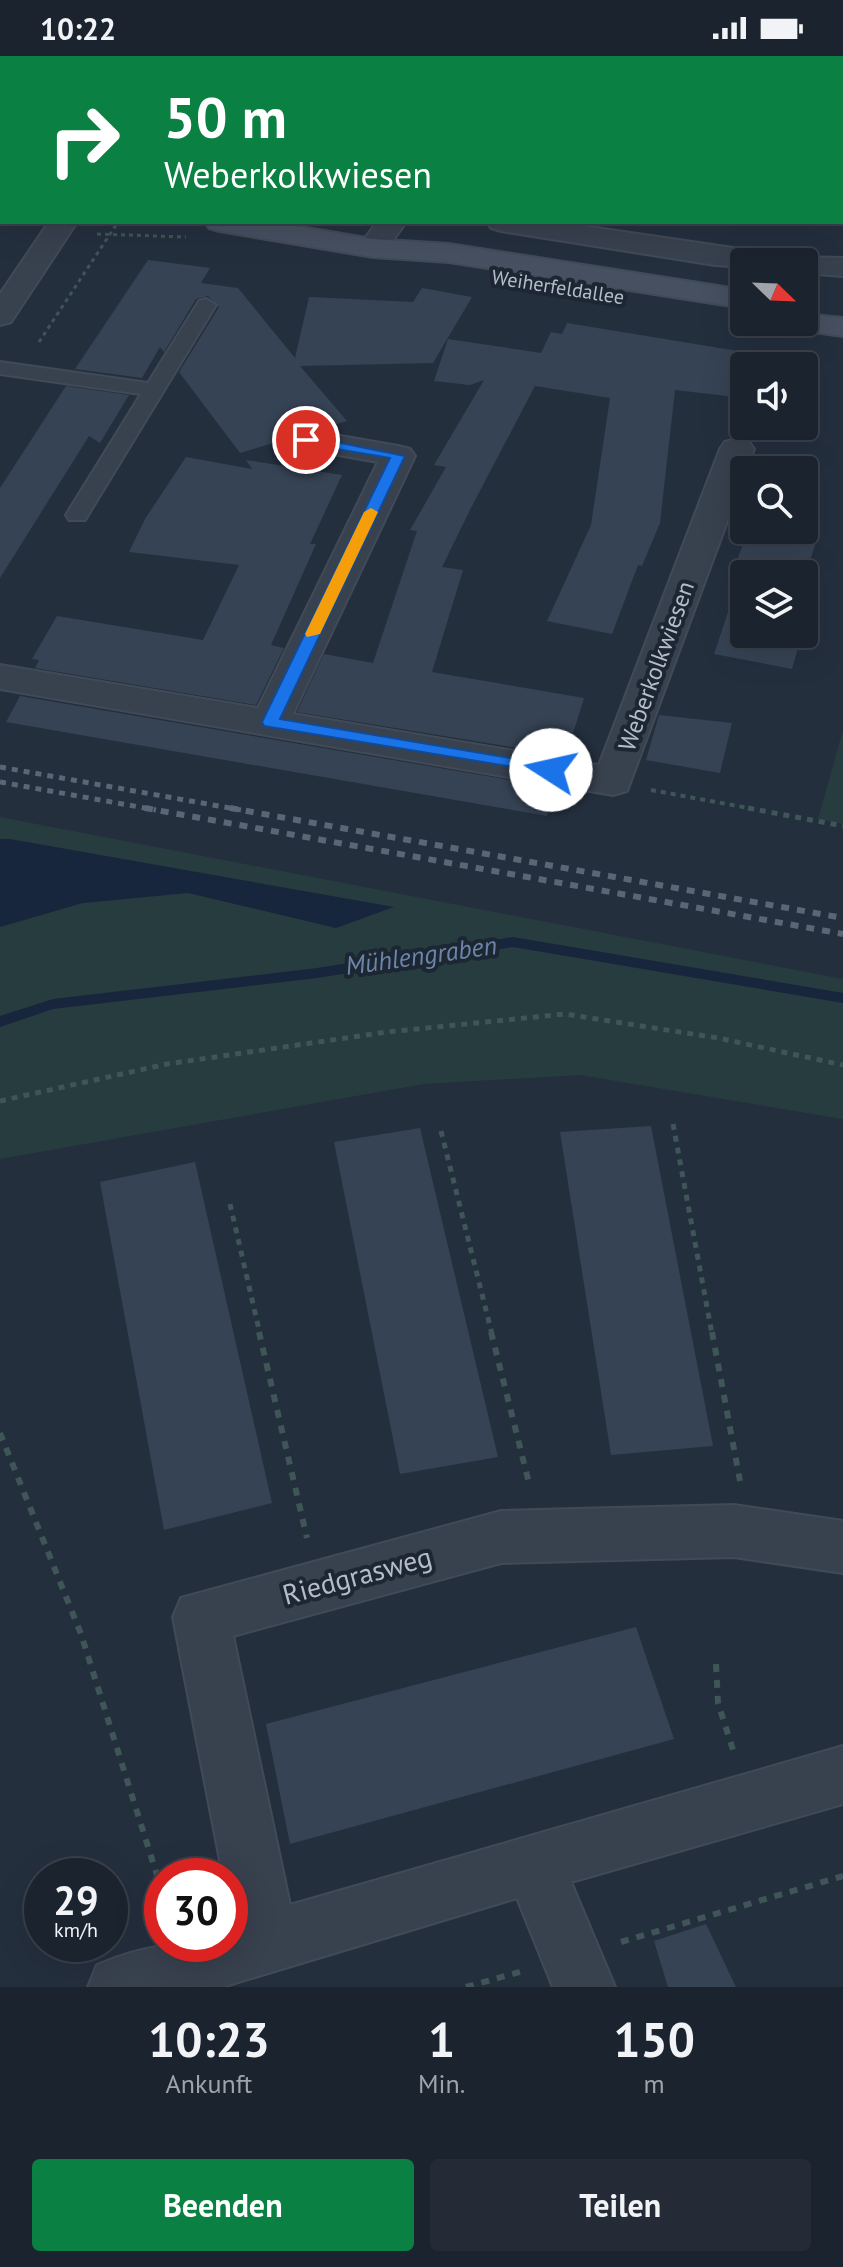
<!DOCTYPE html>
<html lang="de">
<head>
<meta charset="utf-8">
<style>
  body { margin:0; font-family:"PT Sans",sans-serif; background:#242b36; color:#f1f3f6; height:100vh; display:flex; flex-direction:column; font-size:30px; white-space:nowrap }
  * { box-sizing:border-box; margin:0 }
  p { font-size:26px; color:#a0a4aa }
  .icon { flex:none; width:44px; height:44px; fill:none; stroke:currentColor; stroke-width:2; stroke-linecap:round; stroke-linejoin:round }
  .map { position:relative; height:1931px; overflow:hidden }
  .drawer { display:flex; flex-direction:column; background:#1b232e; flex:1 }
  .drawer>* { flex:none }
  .banner { position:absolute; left:0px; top:0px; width:844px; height:168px; box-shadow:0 8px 32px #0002,0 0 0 2px #39404a; background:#0b8043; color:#fff; overflow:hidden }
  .needle { width:52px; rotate:113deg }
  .fabs { position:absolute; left:730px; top:192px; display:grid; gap:16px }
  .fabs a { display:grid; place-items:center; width:88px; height:88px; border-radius:8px; background:#1b232e; box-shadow:0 8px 32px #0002,0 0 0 2px #39404a; font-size:40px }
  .speed { position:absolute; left:24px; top:1802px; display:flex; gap:16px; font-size:40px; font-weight:700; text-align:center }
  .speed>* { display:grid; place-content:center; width:104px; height:104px; border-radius:50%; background:#1b232e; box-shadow:0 8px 32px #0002,0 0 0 2px #39404a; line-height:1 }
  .speed small { font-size:20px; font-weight:400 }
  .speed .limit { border:12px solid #d22; background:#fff; color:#111 }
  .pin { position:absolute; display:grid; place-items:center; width:68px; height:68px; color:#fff; margin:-34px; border:4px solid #fff; border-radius:50%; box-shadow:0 2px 8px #0007 }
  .me { position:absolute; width:88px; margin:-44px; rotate:280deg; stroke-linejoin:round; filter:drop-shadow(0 0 6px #0008) }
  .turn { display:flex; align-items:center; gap:28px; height:168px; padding:0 32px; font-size:36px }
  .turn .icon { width:104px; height:104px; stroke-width:2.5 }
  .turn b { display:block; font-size:56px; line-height:68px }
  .eta { display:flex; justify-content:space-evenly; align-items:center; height:136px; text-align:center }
  .eta b { font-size:48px; font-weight:600; line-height:56px }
  .cta { display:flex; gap:16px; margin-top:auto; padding:16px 32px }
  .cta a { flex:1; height:92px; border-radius:8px; background:#0b8043; color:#fff; font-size:32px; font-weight:600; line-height:92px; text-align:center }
  .cta a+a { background:#242b36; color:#f1f3f6 }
  .status { display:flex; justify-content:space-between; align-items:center; height:56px; padding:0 40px; background:#1b232e; direction:ltr }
  .status svg { height:22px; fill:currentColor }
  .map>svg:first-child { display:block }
</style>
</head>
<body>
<div class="status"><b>10:22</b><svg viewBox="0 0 49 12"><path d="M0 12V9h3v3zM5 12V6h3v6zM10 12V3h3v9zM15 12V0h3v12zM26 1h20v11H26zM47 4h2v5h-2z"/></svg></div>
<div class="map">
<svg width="843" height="1931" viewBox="0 0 843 1931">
  <rect width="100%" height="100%" fill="#242f3e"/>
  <path fill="#263c3f" d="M843 674V768L818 763Z
    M0 761 843 923V1063L580 1019 424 1028 0 1103Z"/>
  <path fill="#17263c" d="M0 783H10L394 851 336 872 188 837 83 847 0 871Z"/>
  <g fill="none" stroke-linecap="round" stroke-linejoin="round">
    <path fill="#17263c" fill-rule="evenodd" d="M513 881 843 937V947L513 891 317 922 53 953 0 971V960L53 943 317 912Z"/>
  </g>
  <path fill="#364354" d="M148 204 210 212 201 227 238 232 295 302 309 241 413 246 422 232 472 241 433 307 300 310 347 365 320 373 293 374 287 383 240 397 179 316 219 251 208 240 196 243 164 296 160 291 142 322 75 313Z
    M567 267 744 296V342L675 334 660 467 642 510 638 509 612 578 547 565 591 469 610 342 535 330 472 450 442 511 463 514 432 616 584 642 566 700 297 656 324 598 373 607 417 475 410 474 446 411 434 409 484 324 470 329 434 325 448 283 541 297 551 276 562 278Z
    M66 330 129 339 100 387 89 380 0 522V432Z
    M186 401 252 413 246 404 342 419 310 488H316L271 589 284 592 256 649 35 612 39 604 32 603 57 560 203 584 239 509 129 496 145 463Z
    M748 474H820L804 523V518H744V578H802L792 613 714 598 740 520 732 518Z
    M20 640 556 732 547 760 6 666Z
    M659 659 732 667 720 717 646 704Z
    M651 1070 713 1390 611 1399 560 1076Z
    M420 1072 498 1401 400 1418 334 1086Z
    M195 1106 272 1447 164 1474 100 1126Z
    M636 1571 674 1683 290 1788 266 1668Z
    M706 1868 736 1931H668L654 1885Z"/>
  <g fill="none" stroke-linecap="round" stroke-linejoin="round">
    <g stroke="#414a57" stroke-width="4">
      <path id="lane" d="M0 25H2V35H0Z
        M206 243 216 249 88 459 85 464H69L66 459 141 338 0 318V306L148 327 199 245Z"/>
    </g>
    <g stroke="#414a57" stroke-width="4">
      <path id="street" d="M421 0H447L420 2Z
        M842 68H843V84H842Z
        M49 166H77L11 266 0 269V238Z
        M377 166H406L383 198H363L358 192Z
        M487 166H556L795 201 843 202V220L804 217V206H744V211L715 209 501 175 491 172Z
        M306 374 398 390 410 393 415 400 293 658 599 709 720 393 725 386 737 383 749 386 754 393 627 735 613 739 0 633V609L258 652 378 406 294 391 290 384 294 377Z
        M734 1449 843 1465V1517L734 1501 501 1507 233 1580 290 1849 843 1690V1748L571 1826 615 1931H553L517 1842 222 1931H88L97 1909C150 1887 174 1888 230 1888V1820H223L173 1561 181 1542 501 1455Z"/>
    </g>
    <g stroke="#414a57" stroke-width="4">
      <path id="secondary" d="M0 119H2V135H0Z
        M205 166H270L373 183 449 188 744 234V252L449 206 373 201 219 175 209 172Z
        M804 258 843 262V280L785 272 781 266H804Z"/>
    </g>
    <path stroke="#3f5557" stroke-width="3" stroke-dasharray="4 4" stroke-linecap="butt" d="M97 178 186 181
      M39 286 118 166"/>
    <path stroke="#3f5557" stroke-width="4" stroke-dasharray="5 5" stroke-linecap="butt" d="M651 734 759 754"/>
    <path stroke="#3f5557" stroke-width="5" stroke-dasharray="6 6" stroke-linecap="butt" d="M748 752 843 770
      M0 1045 167 1008 387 976 565 958 718 982 843 1009
      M673 1068 712 1278
      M441 1075 492 1278
      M230 1148 260 1278"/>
    <path stroke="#3f5557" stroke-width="6" stroke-dasharray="8 8" stroke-linecap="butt" d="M259 1276 307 1482
      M491 1276 530 1431
      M712 1276 740 1425
      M0 1377 81 1578 162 1835
      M716 1608 718 1647 734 1697
      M621 1886 843 1820
      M466 1931 523 1915"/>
    <use href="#lane" fill="#38414e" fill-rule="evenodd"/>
    <use href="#street" fill="#38414e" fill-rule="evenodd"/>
    <use href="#secondary" fill="#465061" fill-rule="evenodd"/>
    <path stroke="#5a6575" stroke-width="5" stroke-dasharray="6 6" stroke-linecap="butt" d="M0 711 241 754
      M0 726 156 754"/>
    <path stroke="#5a6575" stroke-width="6" stroke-dasharray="8 8" stroke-linecap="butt" d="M145 752 843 878
      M230 752 843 862"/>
  </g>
  <path fill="#1a73e8" stroke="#114b97" stroke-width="2" d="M306 380 405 400 280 663 551 709 559 714 556 718 264 670 262 666 390 402 301 387V381Z"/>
  <path fill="#f59e0b" d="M371 452 378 456 320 578 307 581 305 578 364 456Z"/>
  <g text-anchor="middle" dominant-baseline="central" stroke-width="8" stroke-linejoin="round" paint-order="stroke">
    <g font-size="20" fill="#b4bcc9" stroke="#1d2633">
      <text transform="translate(558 231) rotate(9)">Weiherfeldallee</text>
    </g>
    <g font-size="24" fill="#b4bcc9" stroke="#1d2633">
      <text transform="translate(656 610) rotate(-70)">Weberkolkwiesen</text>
    </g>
    <g font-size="26" font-style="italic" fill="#6d86a8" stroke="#1d2633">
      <text transform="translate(421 899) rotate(-8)">Mühlengraben</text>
    </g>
    <g font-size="28" fill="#b4bcc9" stroke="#1d2633">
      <text transform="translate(357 1519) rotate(-15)">Riedgrasweg</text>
    </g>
  </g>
</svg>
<div class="fabs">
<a><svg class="needle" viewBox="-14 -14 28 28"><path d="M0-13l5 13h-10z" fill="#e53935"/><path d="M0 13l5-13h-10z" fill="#a0a4aa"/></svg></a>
<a><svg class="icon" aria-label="sound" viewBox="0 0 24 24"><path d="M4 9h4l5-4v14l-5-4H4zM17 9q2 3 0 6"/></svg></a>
<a><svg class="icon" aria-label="search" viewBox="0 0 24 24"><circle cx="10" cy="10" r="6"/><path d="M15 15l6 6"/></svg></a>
<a><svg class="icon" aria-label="layers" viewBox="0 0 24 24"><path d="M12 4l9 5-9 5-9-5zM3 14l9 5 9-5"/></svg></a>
</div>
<div class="speed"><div>29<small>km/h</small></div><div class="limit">30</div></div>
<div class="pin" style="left:306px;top:384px;background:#d93025"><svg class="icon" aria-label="arrive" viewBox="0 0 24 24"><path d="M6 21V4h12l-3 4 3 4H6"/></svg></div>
<svg class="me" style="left:551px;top:714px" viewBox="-20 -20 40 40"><circle r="19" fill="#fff"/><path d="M0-13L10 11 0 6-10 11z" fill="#1a73e8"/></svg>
<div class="banner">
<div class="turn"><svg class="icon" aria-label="right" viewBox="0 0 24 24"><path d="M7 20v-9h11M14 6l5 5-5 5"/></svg><div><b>50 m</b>Weberkolkwiesen</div></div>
</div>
</div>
<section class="drawer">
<div class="eta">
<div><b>10:23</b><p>Ankunft</p></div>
<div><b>1</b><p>Min.</p></div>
<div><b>150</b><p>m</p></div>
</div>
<div class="cta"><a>Beenden</a><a>Teilen</a></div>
</section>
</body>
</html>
